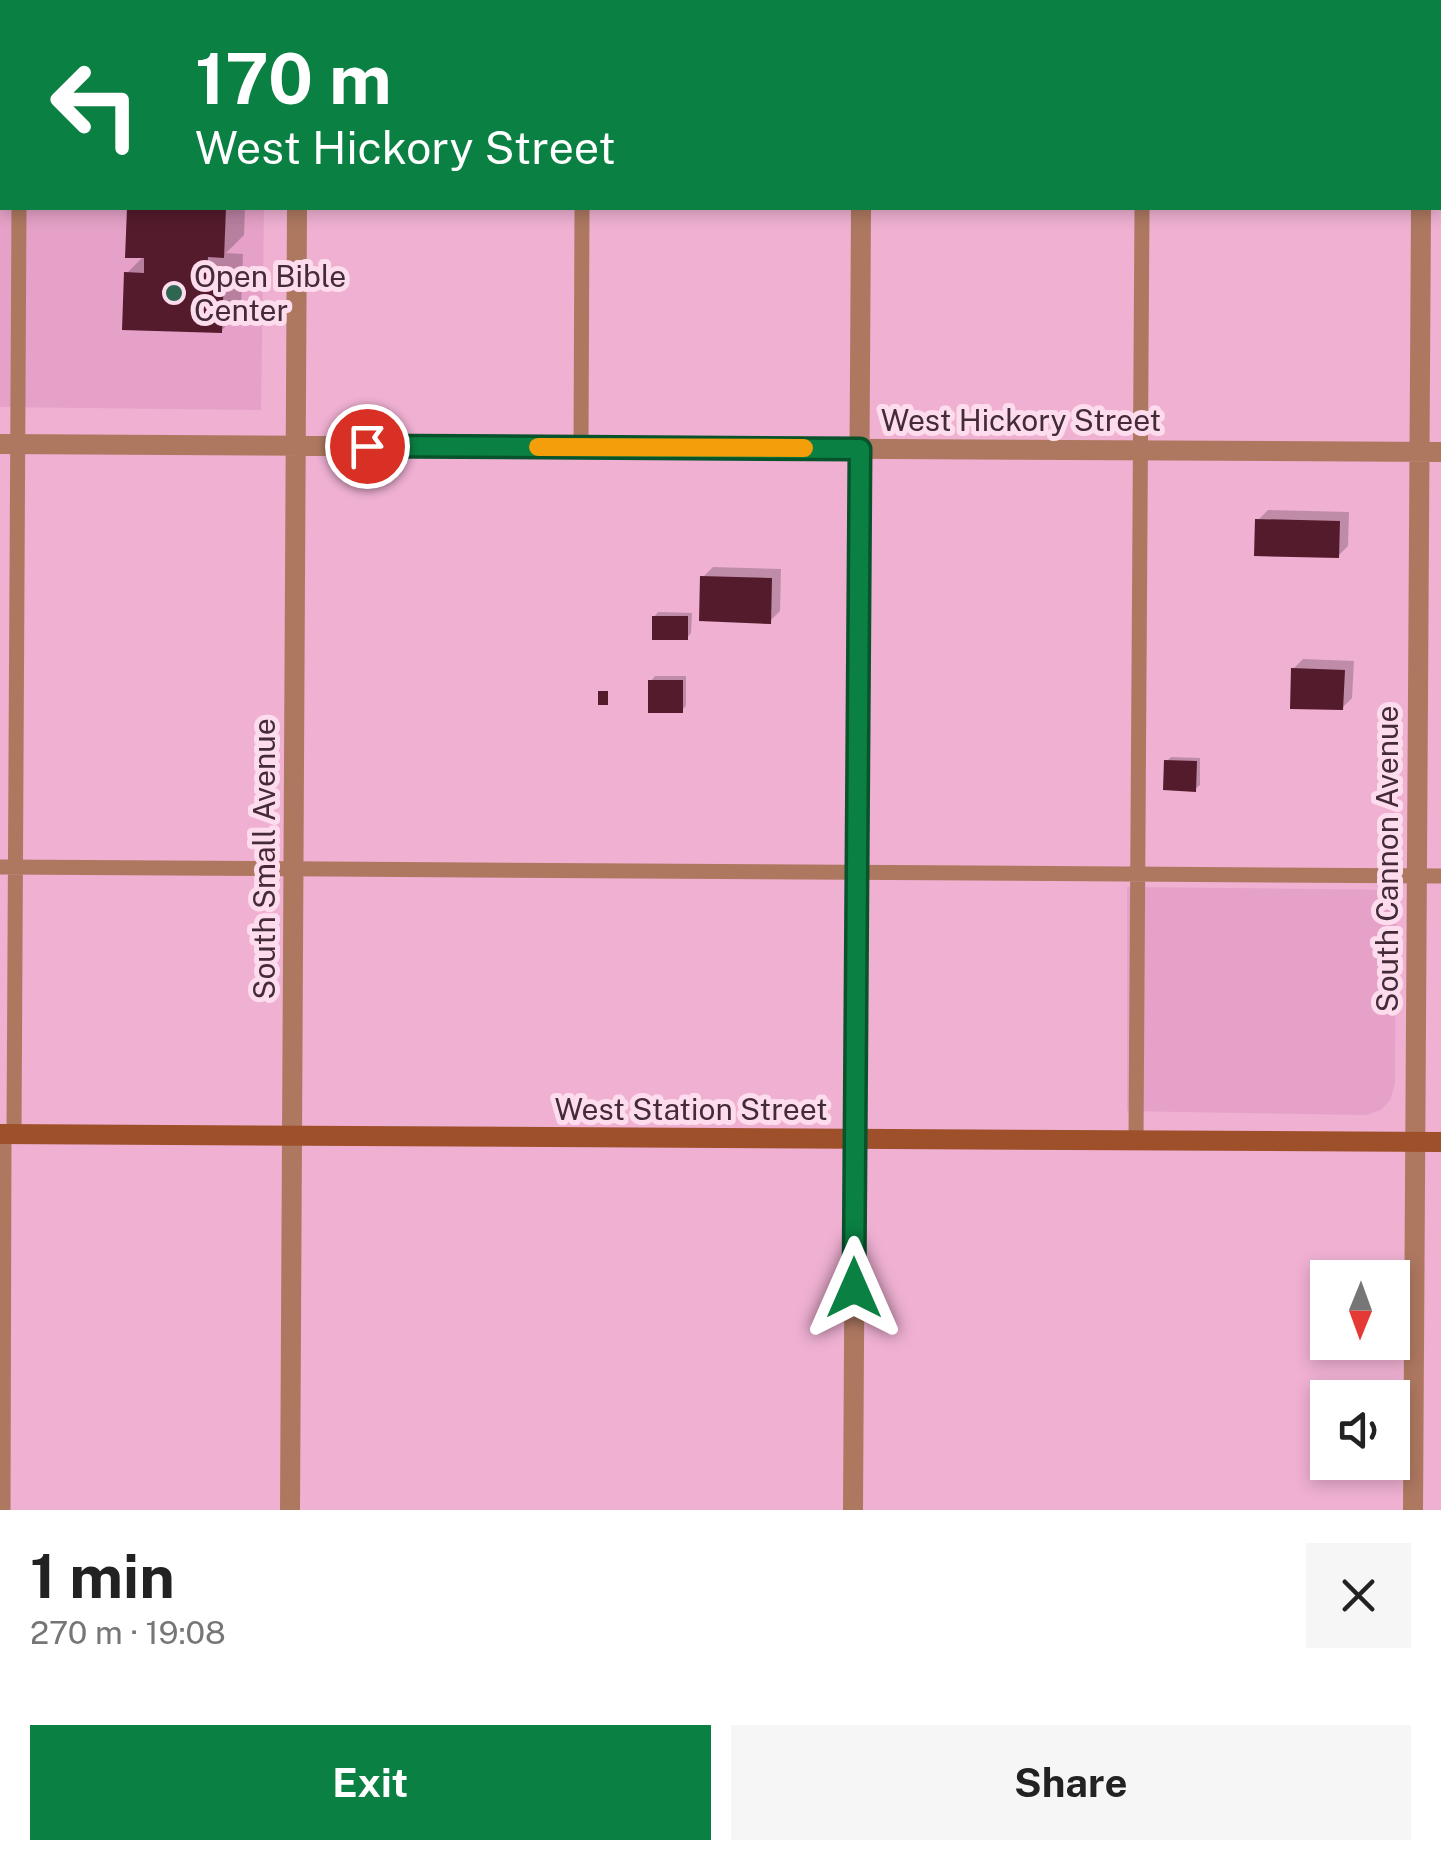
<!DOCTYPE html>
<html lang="en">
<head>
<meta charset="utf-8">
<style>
  body { margin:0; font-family:"Public Sans",sans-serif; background:#f6f6f6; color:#222; height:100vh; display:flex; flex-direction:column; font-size:38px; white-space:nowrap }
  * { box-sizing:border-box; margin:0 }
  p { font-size:32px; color:#767676 }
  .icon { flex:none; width:55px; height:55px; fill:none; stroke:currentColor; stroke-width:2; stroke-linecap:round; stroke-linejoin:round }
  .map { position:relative; height:1510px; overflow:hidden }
  .sheet { display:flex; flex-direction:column; background:#fff; flex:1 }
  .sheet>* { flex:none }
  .top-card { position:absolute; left:0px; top:0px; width:1442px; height:210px; box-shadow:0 5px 15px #0003; background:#0b8043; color:#fff; overflow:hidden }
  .needle { width:65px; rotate:181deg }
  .buttons { position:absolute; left:1310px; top:1260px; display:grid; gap:20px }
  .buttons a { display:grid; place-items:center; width:100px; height:100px; border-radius:0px; background:#fff; box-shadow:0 5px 15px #0003; font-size:50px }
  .pin { position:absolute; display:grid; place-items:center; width:85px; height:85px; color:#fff; margin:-42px; border:5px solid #fff; border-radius:50%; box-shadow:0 2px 10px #0007 }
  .me { position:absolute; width:110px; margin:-55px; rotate:0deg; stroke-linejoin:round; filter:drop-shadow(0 0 8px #0008) }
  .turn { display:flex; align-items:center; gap:35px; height:210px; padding:0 30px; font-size:45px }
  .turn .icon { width:130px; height:130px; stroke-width:2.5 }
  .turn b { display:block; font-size:70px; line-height:85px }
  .round { display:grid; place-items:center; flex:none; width:105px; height:105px; border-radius:0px; background:#f6f6f6 }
  .headline { display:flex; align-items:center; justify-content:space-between; height:170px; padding:0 30px }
  h1 { font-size:60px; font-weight:700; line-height:75px }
  .action { display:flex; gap:20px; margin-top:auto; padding:20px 30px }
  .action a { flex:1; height:115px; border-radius:0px; background:#0b8043; color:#fff; font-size:40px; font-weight:700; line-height:115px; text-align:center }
  .action a+a { background:#f6f6f6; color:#222 }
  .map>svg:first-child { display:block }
</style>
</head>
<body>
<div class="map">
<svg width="1441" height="1510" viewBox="0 0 1441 1510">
  <rect width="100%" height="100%" fill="#efb0d2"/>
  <path fill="#e5a1c7" d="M0 0H266L2 2V208H264L261 410 0 407Z
    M1127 887 1396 890 1395 1084 1390 1100 1381 1110 1366 1115 1127 1111Z"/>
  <path fill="#0003" d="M131 208H245L244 235 226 253 243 254 241 310 221 331 127 273 144 256Z
    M1268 510 1349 512 1348 546 1338 556 1258 520Z
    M713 567 781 569 780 611 770 621 703 577Z
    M658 612 692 613 691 633 687 638 654 617Z
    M1303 659 1354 661 1352 698 1342 708 1293 669Z
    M655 676H686V706L682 710 651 681Z
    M1171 757 1200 758V785L1195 789 1167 761Z"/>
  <path fill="#541b2c" d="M127 208H226L224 258 208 257 207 272 224 273 222 333 122 330 124 272 144 273V258H125Z
    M1255 519 1340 521 1339 558 1254 556Z
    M700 576 772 578 771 624 699 621Z
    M652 616H688V640H652Z
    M1291 668 1345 670 1343 710 1290 709Z
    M648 680H683V713H648Z
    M598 691H608V705H598Z
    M1164 760 1197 761 1196 792 1163 790Z"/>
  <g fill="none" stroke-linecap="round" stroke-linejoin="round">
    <path stroke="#ae7860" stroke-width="15" d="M20 2V0
      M583 2V0
      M1143 2V0
      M581 447 582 208
      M0 867 1441 876
      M14 1133 19 208
      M1136 1139 1142 208
      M3 1510 4 1134"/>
    <path stroke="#ae7860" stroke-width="20" d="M298 2V0
      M1422 2V0
      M0 444 1441 452
      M290 1510 297 208
      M1413 1510 1421 208"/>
    <path stroke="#ae7860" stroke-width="20" d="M863 2V0
      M853 1510 861 208"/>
    <path stroke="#9d502a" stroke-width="20" d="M0 1134 1441 1142"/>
  </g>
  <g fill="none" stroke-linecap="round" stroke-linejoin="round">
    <g stroke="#07532c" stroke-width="25">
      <path id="route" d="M367 446 860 449 854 1288"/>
    </g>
    <use href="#route" stroke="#0b8043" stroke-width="18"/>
    <path stroke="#f59e0b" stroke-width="18" d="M538 447 804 448"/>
  </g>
  <circle fill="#2d6751" stroke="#fddced" stroke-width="4" cx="174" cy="293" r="10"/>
  <g text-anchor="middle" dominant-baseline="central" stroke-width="10" stroke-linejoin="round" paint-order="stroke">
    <g font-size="30" fill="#442b39" stroke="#fddced" text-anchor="start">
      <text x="194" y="276">Open Bible<tspan x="194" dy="34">Center</tspan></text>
    </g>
    <g font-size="30" fill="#442b39" stroke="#fddced">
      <text x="1021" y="420">West Hickory Street</text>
      <text transform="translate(264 859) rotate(-90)">South Small Avenue</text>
      <text transform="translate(1387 859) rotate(-90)">South Cannon Avenue</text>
      <text x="691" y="1109">West Station Street</text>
    </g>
  </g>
</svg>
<div class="buttons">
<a><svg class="needle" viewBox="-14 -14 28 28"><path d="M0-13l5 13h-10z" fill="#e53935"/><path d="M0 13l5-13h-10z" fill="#767676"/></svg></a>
<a><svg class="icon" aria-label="sound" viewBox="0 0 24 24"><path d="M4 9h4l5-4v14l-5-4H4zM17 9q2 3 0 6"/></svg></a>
</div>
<div class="pin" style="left:367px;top:446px;background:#d93025"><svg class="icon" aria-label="arrive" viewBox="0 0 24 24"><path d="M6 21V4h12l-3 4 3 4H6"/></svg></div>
<svg class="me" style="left:854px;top:1288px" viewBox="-20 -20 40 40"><path d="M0-17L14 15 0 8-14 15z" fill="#0b8043" stroke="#fff" stroke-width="4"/></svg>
<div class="top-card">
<div class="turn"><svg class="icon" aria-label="left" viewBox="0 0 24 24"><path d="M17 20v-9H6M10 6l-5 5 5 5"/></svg><div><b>170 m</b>West Hickory Street</div></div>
</div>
</div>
<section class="sheet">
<div class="headline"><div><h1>1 min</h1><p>270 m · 19:08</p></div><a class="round"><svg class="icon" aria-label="close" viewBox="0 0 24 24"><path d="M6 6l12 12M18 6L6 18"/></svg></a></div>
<div class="action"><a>Exit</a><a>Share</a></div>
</section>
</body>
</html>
